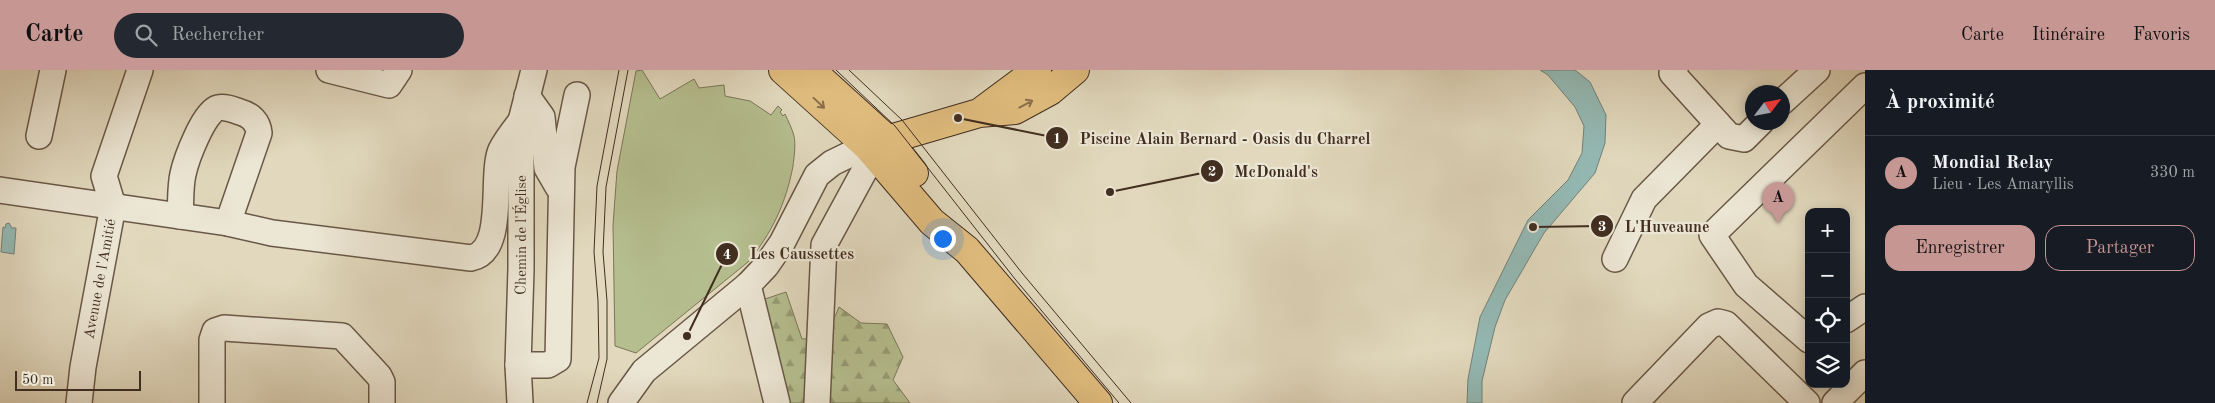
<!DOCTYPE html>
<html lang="fr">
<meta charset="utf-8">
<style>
:root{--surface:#171b24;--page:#242831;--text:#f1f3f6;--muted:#9ea1a6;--line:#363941;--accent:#c59692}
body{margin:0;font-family:"Old Standard TT",serif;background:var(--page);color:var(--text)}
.controls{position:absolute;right:15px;bottom:15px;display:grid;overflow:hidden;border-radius:10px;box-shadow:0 2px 12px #0003}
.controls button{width:45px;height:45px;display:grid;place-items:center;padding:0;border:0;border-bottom:1px solid var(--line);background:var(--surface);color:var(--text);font:25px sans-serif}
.compass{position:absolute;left:1745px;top:15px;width:45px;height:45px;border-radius:50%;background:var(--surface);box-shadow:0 2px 12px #0003;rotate:58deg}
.scale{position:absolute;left:15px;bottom:12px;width:126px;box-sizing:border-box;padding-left:5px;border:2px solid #412e20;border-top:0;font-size:14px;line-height:18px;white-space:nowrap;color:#412e20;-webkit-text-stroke:4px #ece6d4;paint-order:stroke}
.you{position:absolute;left:942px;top:168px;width:18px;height:18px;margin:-12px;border:4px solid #fff;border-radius:50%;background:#1a73e8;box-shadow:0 0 0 8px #1a73e833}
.badge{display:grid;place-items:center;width:32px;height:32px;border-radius:50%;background:var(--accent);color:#111;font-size:16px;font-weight:700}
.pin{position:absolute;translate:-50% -41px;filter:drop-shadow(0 1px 2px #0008)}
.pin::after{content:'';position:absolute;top:26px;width:18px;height:15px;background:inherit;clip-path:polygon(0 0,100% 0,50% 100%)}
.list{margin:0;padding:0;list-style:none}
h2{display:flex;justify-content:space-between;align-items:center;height:65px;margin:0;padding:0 20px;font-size:21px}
h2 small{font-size:16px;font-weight:400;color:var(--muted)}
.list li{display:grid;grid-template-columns:32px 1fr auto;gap:15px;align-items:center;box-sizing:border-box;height:75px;padding:0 20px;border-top:1px solid var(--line)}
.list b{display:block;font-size:19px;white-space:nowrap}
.list p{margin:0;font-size:16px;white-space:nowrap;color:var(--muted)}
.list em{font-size:16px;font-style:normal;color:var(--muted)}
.actions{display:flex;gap:10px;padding:15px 20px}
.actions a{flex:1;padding:11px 0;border:1px solid var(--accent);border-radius:15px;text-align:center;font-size:18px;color:var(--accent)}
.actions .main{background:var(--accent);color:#111}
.icon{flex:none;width:28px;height:28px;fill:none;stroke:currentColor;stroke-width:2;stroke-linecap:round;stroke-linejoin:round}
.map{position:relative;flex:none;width:1865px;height:333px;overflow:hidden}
header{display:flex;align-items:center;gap:30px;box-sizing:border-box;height:70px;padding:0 25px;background:var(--accent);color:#111}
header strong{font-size:24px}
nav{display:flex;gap:28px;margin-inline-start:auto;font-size:18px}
.search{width:350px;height:45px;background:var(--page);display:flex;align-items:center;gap:12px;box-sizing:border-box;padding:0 18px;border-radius:28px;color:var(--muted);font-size:19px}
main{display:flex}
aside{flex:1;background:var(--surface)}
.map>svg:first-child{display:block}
.forest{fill:url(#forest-firs);stroke:#7b7658}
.pitch{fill:#b5be8f;stroke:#7b7658}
.water{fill:#94b9b4;stroke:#738179}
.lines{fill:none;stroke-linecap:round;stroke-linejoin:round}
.minor-casing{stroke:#695847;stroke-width:28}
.major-casing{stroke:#412e20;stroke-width:30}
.minor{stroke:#ece6d4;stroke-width:25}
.major{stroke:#e0bc7e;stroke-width:28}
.tram{stroke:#412e20;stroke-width:1}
.oneway{stroke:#896e4a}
.labels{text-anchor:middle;stroke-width:4.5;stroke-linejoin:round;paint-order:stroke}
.street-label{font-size:15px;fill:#412e20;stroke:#ece6d4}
.leader{fill:none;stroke:#412e20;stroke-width:2}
.callout-dot{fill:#412e20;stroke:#ece6d4;stroke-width:2}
.mark-label{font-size:15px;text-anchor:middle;font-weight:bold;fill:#fff}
.callout-label{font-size:16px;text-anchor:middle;font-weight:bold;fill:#412e20;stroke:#ece6d4;stroke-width:4.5;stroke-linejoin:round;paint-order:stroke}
</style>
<header>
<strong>Carte</strong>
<div class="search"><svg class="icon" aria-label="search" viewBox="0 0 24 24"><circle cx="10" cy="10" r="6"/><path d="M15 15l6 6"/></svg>Rechercher</div>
<nav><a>Carte</a><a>Itinéraire</a><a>Favoris</a></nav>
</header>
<main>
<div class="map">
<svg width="1865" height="333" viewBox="0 0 1865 333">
<defs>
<pattern id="forest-firs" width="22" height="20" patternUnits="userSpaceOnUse" patternTransform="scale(1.25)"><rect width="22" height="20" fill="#b5be8f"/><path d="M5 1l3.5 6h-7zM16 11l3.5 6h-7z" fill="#959b74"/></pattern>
</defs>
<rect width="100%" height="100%" fill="#e1d8bd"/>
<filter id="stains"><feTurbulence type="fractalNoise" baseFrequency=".004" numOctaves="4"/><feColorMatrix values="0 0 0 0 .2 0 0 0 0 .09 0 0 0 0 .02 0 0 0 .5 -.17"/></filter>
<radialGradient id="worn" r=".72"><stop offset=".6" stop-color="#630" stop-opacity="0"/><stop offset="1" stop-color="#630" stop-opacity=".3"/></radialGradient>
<!-- forest -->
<path class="forest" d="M786,222L802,269L826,268L839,237L861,253L887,254L903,287L893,310L910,333H785L765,229Z"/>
<!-- pitch -->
<path class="pitch" d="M642,0L660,29L694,9L699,18L724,15L725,26L750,31L771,45L778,36L782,40L780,42L783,46L785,44C788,51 792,58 794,66C796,75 794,87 793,96C786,133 772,163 748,192L636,283L615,276L613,155L617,101L636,1Z"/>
<!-- water -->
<path class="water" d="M1540,0H1575L1590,12L1606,45L1605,73L1595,103L1544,163L1505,230L1495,257L1482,311V333H1467L1468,309L1480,247L1528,150L1568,110L1582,83L1584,56L1575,37L1548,5Z
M9,153L12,158H16L14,184L1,182L3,157L5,158L6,154Z"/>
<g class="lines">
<!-- minor casing -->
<g class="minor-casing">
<g id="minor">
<path d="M329,0L389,15L399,0"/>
<path d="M1675,0L1672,3L1729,66L1744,69L1761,52"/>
<path d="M527,26L542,47L547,98L558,117"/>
<path d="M1782,32L1817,0"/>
<path d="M39,66L53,0"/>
<path d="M0,120L228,153L272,163L471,188C507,181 490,105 501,80C506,70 514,60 521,51"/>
<path d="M180,146C181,133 180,117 183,104C186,90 204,41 218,38C225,36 234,40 240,42C251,45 258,52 259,63L228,153"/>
<path d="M1615,189L1644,129L1718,54"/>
<path d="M748,215L777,333"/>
<path d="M1846,250L1865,237"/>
<path d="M1809,270L1746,215L1712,165L1865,16"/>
<path d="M518,295H548L558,289L562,97L577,25"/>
<path id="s1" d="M79,333L83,297L113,136L104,106L140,0"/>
<path d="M212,333V270L215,261L224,258L342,266L379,306L382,312V333"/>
<path id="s2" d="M520,333L518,295L521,199V51L534,0"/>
<path d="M621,333L644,301L748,215L766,196L782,173L817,105L832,93L867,76"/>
<path d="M817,333L824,175L874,83"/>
<path d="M1635,333L1709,256L1718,252L1726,254L1807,333"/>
<path d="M1835,333L1865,303"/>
</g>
</g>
<!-- major casing -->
<g class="major-casing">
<path id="major" d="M783,0L867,76L932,152L967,180L1098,333
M812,1L888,70L914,103
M979,43L1037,0
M873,74L979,43L1015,40L1050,21L1075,0"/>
</g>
<!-- minor -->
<use href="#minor" class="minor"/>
<!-- major -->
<use href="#major" class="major"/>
<!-- tram -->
<path class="tram" d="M836,0L895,56L1015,209L1119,333
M849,0L902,50L1022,203L1131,333
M587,333L599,288L598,231L594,182L597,116L619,0
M597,333L607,289V231L603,182L606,117L628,0"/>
</g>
<!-- one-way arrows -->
<defs><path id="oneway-shaft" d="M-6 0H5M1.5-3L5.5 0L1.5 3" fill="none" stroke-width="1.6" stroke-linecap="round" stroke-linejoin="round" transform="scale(1.25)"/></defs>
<g class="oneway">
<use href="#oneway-shaft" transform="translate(819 33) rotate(43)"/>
<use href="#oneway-shaft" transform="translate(1026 34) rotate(-28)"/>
</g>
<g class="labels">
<!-- street labels -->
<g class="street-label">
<text dy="5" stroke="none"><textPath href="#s2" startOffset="168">Chemin de l'Église</textPath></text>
<text dy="5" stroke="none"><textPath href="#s1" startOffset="126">Avenue de l'Amitié</textPath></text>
</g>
</g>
<!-- callouts -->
<path class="leader" d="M958 48L1057 68M1110 122L1212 101M1533 157L1602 156M687 266L727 184"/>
<g class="callout-dot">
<circle cx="958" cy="48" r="5"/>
<circle cx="1110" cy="122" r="5"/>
<circle cx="1533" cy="157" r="5"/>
<circle cx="687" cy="266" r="5"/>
<circle cx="1057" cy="68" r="12"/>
<circle cx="1212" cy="101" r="12"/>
<circle cx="1602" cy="156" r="12"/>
<circle cx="727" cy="184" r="12"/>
</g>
<g class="mark-label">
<text x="1057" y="73">1</text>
<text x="1212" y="106">2</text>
<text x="1602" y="161">3</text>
<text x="727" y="189">4</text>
</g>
<g class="callout-label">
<text x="1225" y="74">Piscine Alain Bernard - Oasis du Charrel</text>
<text x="1276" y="107">McDonald's</text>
<text x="1667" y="162">L'Huveaune</text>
<text x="802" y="189">Les Caussettes</text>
</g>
<rect width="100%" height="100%" filter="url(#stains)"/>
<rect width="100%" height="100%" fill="url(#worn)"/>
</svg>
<div class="controls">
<button>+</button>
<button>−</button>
<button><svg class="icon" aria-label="locate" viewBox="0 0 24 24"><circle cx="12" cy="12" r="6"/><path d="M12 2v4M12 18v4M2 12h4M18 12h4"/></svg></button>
<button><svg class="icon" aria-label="layers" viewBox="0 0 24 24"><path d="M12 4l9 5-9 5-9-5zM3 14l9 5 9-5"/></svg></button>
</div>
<svg class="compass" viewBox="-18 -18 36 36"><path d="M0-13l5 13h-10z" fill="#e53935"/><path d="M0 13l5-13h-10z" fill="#9ea1a6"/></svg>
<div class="scale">50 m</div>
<div class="you"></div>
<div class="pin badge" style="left:1778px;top:153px">A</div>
</div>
<aside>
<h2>À proximité<small></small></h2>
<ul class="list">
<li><span class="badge">A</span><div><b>Mondial Relay</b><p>Lieu · Les Amaryllis</p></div><em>330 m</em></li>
</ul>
<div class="actions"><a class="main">Enregistrer</a><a>Partager</a></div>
</aside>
</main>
